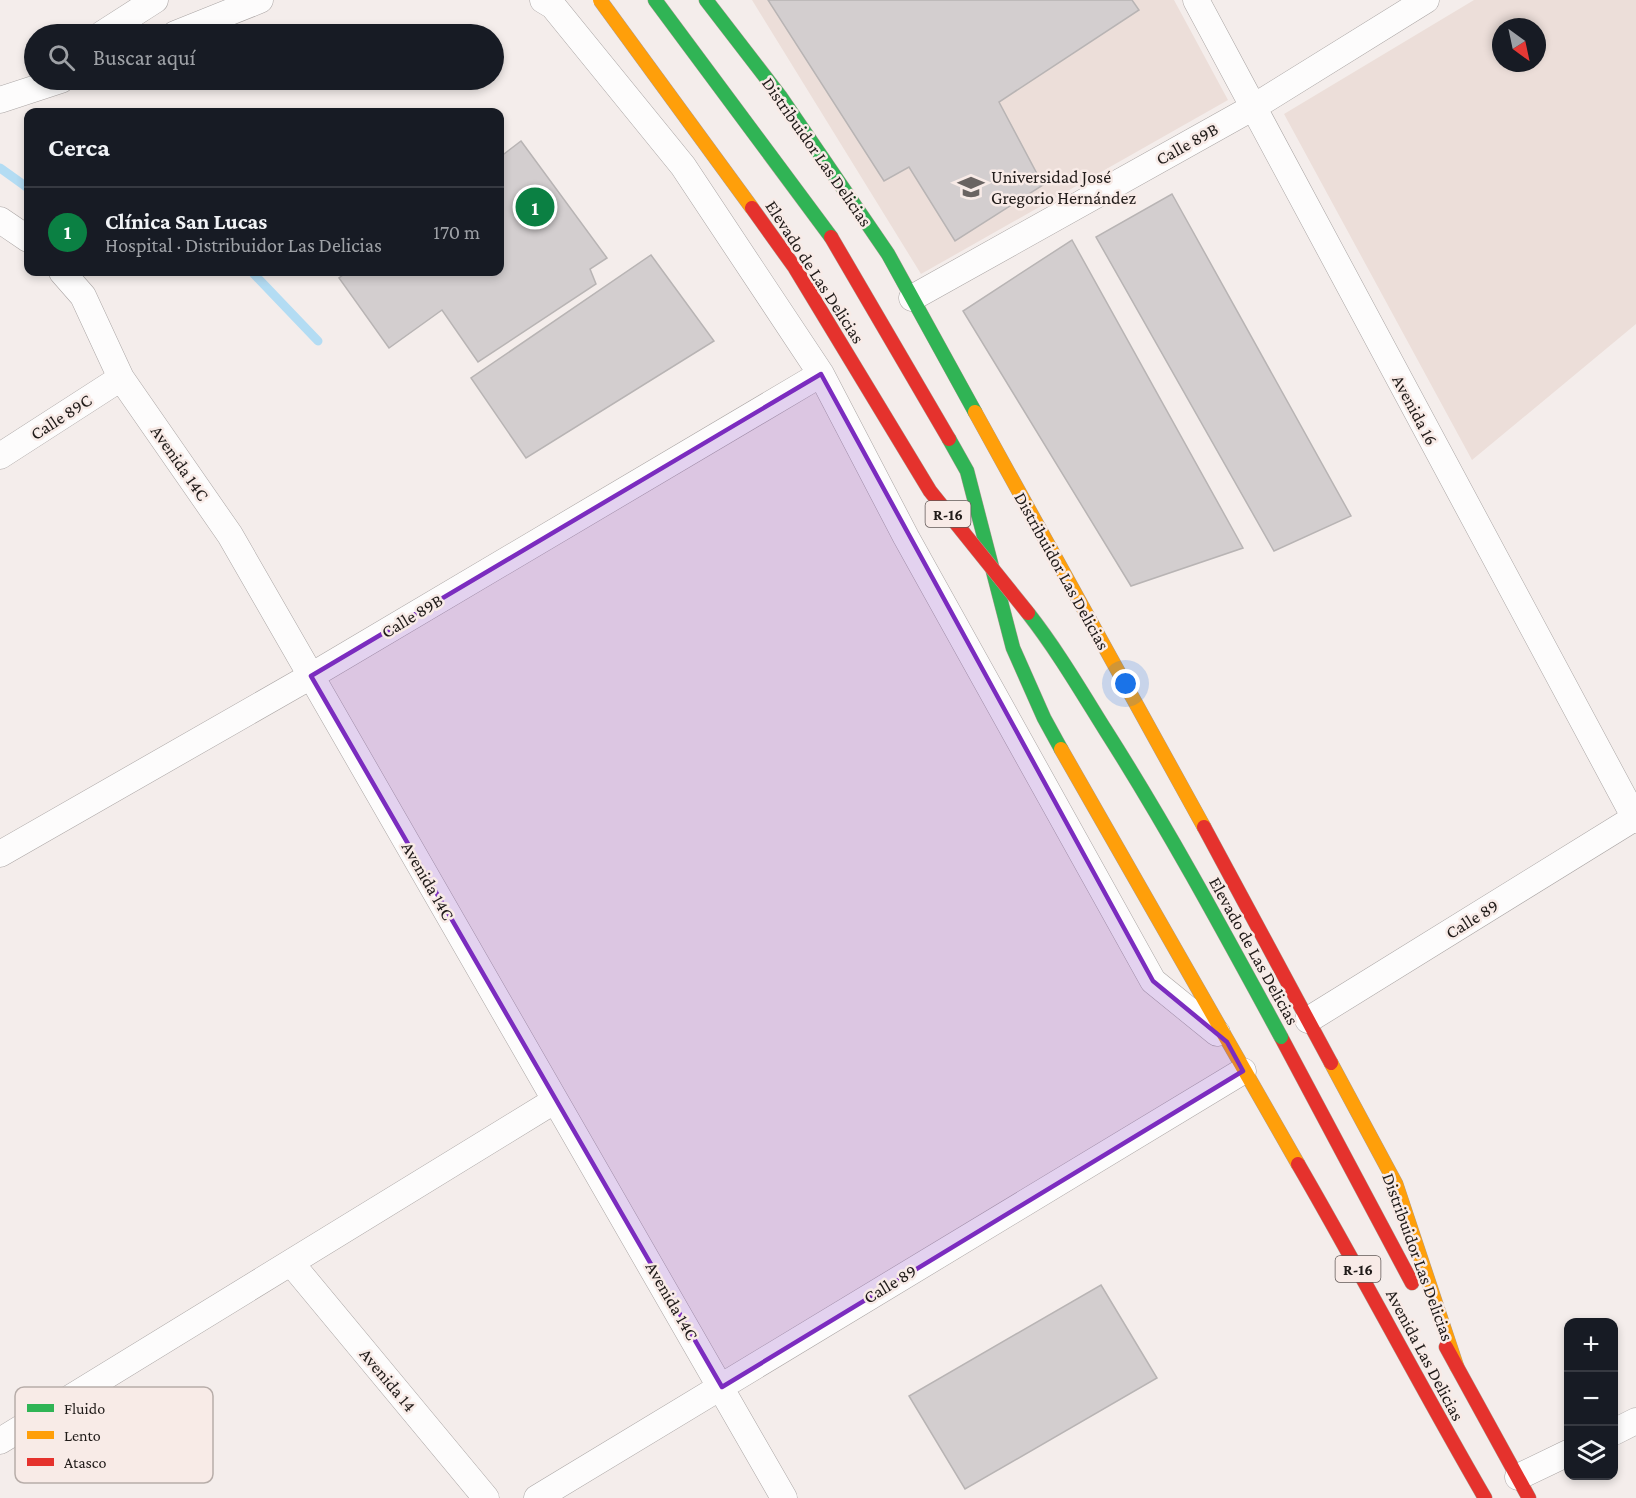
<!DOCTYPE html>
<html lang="es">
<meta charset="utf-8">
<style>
:root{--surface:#171b24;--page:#20242c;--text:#f1f3f6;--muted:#9ea1a6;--line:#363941;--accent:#0b8043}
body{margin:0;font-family:"Crimson Pro",serif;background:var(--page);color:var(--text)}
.controls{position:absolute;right:18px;bottom:18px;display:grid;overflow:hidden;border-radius:12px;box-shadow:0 3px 9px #0003}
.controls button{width:54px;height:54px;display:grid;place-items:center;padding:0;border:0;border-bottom:2px solid var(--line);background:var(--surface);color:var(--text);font:30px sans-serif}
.compass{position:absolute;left:1492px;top:18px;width:54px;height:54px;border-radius:50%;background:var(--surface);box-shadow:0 3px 9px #0003;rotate:147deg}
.you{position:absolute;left:1126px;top:684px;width:21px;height:21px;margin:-15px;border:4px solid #fff;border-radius:50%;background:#1a73e8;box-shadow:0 0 0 9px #1a73e833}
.badge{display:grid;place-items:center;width:39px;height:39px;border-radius:50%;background:var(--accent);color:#fff;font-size:20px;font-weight:700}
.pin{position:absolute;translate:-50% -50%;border:3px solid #fff;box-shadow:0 2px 6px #0006}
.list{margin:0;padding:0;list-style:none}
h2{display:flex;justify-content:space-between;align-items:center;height:78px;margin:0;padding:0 24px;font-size:26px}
h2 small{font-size:20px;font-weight:400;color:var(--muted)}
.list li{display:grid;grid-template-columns:39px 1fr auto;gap:18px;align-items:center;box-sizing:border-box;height:90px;padding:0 24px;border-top:2px solid var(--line)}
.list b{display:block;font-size:22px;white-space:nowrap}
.list p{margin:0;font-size:20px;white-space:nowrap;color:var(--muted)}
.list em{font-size:20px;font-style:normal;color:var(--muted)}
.icon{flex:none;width:33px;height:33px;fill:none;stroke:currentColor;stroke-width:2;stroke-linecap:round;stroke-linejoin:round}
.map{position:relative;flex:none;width:1636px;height:1498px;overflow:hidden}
.search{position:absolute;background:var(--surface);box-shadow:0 3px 9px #0003;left:24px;top:24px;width:480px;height:66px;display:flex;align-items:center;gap:15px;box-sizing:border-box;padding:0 21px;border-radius:33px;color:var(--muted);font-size:22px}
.panel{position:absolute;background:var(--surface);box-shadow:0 3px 9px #0003;left:24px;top:108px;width:480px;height:168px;border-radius:12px}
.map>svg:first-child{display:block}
.built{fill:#ecded9;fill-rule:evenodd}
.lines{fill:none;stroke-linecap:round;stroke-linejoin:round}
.stream{stroke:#b3dcf3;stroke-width:9}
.building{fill:#d3cecf;stroke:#b8b4b4;stroke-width:1.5}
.street-casing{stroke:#aaa5a4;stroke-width:27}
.fast-casing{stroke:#ac9e94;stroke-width:15}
.slow-casing{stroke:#ac9e94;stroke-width:15}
.jam-casing{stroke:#ac9e94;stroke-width:15}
.street{stroke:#fdfcfc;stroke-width:26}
.fast{stroke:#30b455;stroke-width:14}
.slow{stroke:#ff9f0a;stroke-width:14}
.jam{stroke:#e5322d;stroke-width:14}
.fast-bridge-casing{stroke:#ac9e94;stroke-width:15;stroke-linecap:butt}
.slow-bridge-casing{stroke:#ac9e94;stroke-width:15;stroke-linecap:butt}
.jam-bridge-casing{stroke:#ac9e94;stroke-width:15;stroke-linecap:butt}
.fast-bridge{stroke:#30b455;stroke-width:14}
.slow-bridge{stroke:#ff9f0a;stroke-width:14}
.jam-bridge{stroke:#e5322d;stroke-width:14}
.marked{fill:#7b2cbf;fill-opacity:0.2;stroke:#7b2cbf;stroke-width:4.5;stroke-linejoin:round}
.labels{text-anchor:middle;stroke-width:5;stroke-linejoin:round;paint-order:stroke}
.shield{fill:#f8ebe7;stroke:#615957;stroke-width:1.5}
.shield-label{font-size:16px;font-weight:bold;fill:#201b19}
.street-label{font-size:18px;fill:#201b19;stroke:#f8ebe7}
.poi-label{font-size:18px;fill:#201b19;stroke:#f8ebe7;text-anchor:start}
.key{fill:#f8ebe7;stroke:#b7ada9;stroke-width:1.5}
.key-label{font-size:16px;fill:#201b19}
</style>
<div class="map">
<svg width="1636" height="1498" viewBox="0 0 1636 1498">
<rect width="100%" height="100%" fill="#f4edeb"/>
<!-- built -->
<path class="built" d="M752,0H1174L1228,100L921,274Z
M1474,0H1636V324L1472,460L1284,114ZM1501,27H1537V63H1501Z"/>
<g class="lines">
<!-- stream -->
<path class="stream" d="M0,168L28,188
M252,272L318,341"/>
</g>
<!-- building -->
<path class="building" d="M768,0H1132L1139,10L999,102L1043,185L955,241L909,167L884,181Z
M521,141L607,258L590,269L596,284L478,362L442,310L389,348L339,278L347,272H500V157Z
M1172,194L1351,516L1274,551L1096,237Z
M1072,240L1243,548L1131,586L963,311Z
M651,255L714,341L526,458L471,378Z
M1101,1285L1157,1378L965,1489L909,1396Z"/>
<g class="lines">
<!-- street casing -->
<g class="street-casing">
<path id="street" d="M543,0L553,6L683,166L821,374L906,537L1153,981L1217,1033
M1196,0L1636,820
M102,34L155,0
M175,34L260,0
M0,100L61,80
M0,220L28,239
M62,272L83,296L121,378L230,535L784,1498
M912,298L1252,108L1426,0
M0,456L121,378
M0,854L311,676L821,374
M1308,1020L1636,817
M291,1263L486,1498
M1614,1432L1636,1421
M0,1441L554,1101
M1518,1477L1568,1453
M537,1498L1243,1071"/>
</g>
<!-- fast casing -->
<g class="fast-casing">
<path id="fast" d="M655,0L831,237
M706,0L780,96L888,254L975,412
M949,439L967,471L1013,648L1044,718L1061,749"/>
</g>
<!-- slow casing -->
<g class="slow-casing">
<path id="slow" d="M975,412L1204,827
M1061,749L1298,1164
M1331,1063L1396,1184L1457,1367"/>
</g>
<!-- jam casing -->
<g class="jam-casing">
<path id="jam" d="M831,237L949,439
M1204,827L1331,1063
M1281,1037L1412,1283
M1298,1164C1362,1274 1421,1388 1485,1498
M1446,1347L1529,1498"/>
</g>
<!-- street -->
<use href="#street" class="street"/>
<!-- fast -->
<use href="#fast" class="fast"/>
<!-- slow -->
<use href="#slow" class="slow"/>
<!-- jam -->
<use href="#jam" class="jam"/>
<!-- fast-bridge casing -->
<g class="fast-bridge-casing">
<path id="fast-bridge" d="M1028,613C1057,650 1081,691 1106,731C1169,830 1225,934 1281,1037"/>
</g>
<!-- slow-bridge casing -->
<g class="slow-bridge-casing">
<path id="slow-bridge" d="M600,0L752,208"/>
</g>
<!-- jam-bridge casing -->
<g class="jam-bridge-casing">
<path id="jam-bridge" d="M752,208L795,268L930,491L1028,613"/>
</g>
<!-- fast-bridge -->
<use href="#fast-bridge" class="fast-bridge"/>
<!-- slow-bridge -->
<use href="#slow-bridge" class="slow-bridge"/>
<!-- jam-bridge -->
<use href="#jam-bridge" class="jam-bridge"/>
</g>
<!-- marked area -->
<path class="marked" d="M821,374L1153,981L1227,1042L1243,1071L722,1387L311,676Z"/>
<!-- icons -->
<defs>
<g id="university-bare" transform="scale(2.07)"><path d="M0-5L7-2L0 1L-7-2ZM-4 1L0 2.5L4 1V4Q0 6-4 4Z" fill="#6a6462" stroke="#f8ebe7" stroke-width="2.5" paint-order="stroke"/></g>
</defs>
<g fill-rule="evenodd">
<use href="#university-bare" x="971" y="187"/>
</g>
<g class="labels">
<!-- shield labels -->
<g class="shield">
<rect x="925.5" y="501" width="45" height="26" rx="4.5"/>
<rect x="1335.5" y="1256" width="45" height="26" rx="4.5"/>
</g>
<g class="shield-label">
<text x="948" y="520">R-16</text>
<text x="1358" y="1275">R-16</text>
</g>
<!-- street labels -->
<g class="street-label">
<text transform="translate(1187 144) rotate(-29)" y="6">Calle 89B</text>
<text transform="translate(817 152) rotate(55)" y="6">Distribuidor Las Delicias</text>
<text transform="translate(815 272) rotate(57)" y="6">Elevado de Las Delicias</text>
<text transform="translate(1415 410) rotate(62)" y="6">Avenida 16</text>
<text transform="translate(61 417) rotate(-33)" y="6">Calle 89C</text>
<text transform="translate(180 463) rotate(55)" y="6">Avenida 14C</text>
<text transform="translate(1062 571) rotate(61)" y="6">Distribuidor Las Delicias</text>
<text transform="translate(412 616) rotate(-31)" y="6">Calle 89B</text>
<text transform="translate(428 881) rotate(60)" y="6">Avenida 14C</text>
<text transform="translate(1472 919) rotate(-32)" y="6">Calle 89</text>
<text transform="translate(1254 951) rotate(61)" y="6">Elevado de Las Delicias</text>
<text transform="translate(1418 1257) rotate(70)" y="6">Distribuidor Las Delicias</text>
<text transform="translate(890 1284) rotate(-31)" y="6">Calle 89</text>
<text transform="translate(672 1301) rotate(60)" y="6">Avenida 14C</text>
<text transform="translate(1425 1355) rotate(62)" y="6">Avenida Las Delicias</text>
<text transform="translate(388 1380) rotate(50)" y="6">Avenida 14</text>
</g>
<!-- poi labels -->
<g class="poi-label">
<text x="991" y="183">Universidad José<tspan x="991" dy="21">Gregorio Hernández</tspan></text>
</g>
</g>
<!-- legend -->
<rect x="15" y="1387" width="198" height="96" rx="9" class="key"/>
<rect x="27" y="1404" width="27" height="8" fill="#30b455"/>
<rect x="27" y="1431" width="27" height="8" fill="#ff9f0a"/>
<rect x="27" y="1458" width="27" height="8" fill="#e5322d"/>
<g class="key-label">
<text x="64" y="1414">Fluido</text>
<text x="64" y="1441">Lento</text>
<text x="64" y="1468">Atasco</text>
</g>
</svg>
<div class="controls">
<button>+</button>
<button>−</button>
<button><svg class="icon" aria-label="layers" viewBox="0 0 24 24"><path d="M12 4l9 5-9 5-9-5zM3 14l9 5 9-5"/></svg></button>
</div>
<svg class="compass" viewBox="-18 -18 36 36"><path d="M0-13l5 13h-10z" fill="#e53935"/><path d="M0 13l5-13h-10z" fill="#9ea1a6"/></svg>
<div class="you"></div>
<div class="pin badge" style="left:535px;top:207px">1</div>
<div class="search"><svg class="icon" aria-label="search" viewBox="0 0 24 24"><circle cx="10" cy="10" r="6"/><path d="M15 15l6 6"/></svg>Buscar aquí</div>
<section class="panel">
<h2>Cerca<small></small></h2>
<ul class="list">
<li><span class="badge">1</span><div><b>Clínica San Lucas</b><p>Hospital · Distribuidor Las Delicias</p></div><em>170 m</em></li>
</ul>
</section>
</div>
